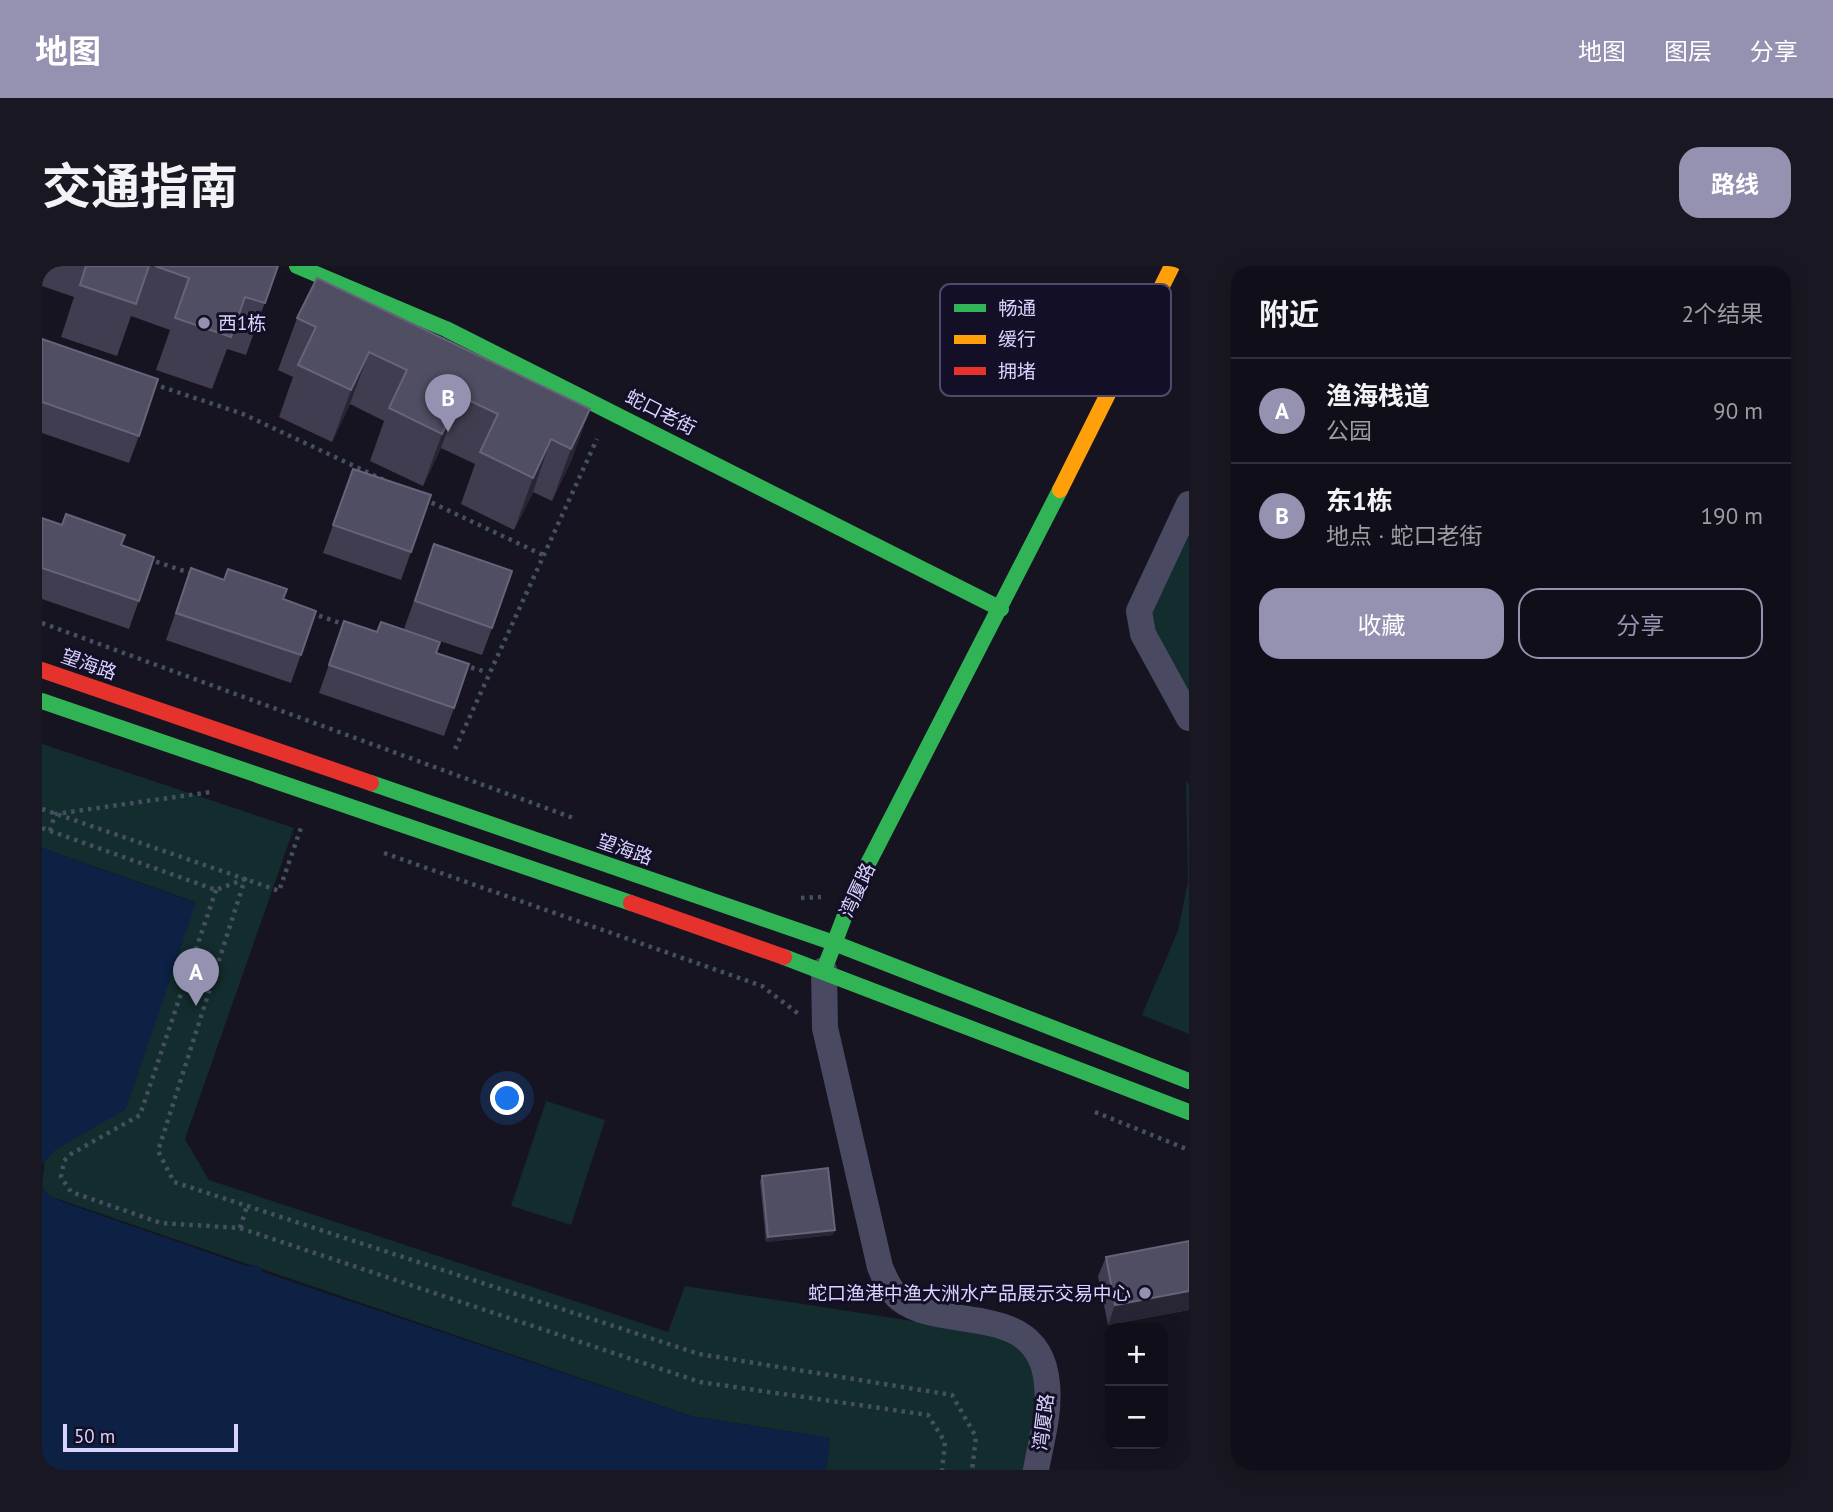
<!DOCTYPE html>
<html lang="zh">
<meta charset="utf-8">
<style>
:root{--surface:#100f19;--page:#191822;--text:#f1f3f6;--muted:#9c9ca2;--line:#302f38;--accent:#9591b1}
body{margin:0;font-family:"PT Sans","Noto Sans SC",sans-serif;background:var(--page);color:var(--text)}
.controls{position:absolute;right:21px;bottom:21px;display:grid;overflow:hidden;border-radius:14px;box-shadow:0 4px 18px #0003}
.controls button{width:63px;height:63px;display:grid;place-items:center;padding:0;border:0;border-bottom:2px solid var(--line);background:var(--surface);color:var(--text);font:35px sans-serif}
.scale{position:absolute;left:21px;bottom:18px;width:175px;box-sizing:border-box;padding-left:7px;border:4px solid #d9d4ff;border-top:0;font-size:19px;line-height:24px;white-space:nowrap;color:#d9d4ff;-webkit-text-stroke:5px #130f26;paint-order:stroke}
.you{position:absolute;left:466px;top:833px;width:24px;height:24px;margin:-18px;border:5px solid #fff;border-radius:50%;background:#1a73e8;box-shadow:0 0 0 10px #1a73e833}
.badge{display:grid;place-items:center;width:46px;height:46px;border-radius:50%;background:var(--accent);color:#fff;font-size:23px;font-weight:700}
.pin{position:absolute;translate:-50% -58px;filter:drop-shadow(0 2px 4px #0008)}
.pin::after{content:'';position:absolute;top:37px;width:24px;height:21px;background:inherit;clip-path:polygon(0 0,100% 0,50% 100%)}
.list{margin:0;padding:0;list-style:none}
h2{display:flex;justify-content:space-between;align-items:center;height:91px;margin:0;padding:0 28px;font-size:30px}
h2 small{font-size:23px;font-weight:400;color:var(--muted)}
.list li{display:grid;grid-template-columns:46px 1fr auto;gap:21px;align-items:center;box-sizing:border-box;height:105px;padding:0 28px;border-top:2px solid var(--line)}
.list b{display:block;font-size:26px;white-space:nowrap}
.list p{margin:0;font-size:23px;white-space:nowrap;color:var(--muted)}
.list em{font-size:23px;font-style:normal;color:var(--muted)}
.actions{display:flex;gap:14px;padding:21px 28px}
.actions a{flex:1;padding:16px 0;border:2px solid var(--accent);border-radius:21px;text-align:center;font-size:24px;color:var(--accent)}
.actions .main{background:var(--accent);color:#fff}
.map{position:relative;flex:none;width:1147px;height:1204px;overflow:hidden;border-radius:21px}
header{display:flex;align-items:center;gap:42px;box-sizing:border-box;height:98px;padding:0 35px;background:var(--accent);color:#fff}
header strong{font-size:33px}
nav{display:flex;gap:38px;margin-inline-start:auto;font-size:24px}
.intro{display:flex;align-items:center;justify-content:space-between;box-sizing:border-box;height:168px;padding:0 42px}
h1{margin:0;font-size:49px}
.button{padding:18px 32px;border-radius:21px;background:var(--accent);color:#fff;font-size:24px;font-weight:700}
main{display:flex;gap:42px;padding:0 42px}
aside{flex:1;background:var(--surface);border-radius:21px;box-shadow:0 4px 18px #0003}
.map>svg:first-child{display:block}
.green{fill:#132c2d}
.water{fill:#0d2144}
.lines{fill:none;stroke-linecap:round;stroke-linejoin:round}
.path{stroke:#44505f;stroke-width:4.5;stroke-dasharray:3.5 5;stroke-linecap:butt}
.street{stroke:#4a4962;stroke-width:26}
.fast{stroke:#30b455;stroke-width:16}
.slow{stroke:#ff9f0a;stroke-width:16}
.jam{stroke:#e5322d;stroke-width:16}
.wall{fill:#403d50}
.shaded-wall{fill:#282635}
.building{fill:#504e63;stroke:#66637b;stroke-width:2}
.poi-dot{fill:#9591b1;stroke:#130f26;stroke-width:2.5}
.labels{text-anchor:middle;stroke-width:6;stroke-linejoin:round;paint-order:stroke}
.poi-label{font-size:19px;fill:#d9d4ff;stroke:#130f26;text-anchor:start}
.street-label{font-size:19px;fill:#d9d4ff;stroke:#130f26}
.key{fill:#130f26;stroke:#4e4a67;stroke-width:2}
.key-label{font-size:19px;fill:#d9d4ff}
</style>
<header>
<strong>地图</strong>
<nav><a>地图</a><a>图层</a><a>分享</a></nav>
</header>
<div class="intro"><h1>交通指南</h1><a class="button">路线</a></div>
<main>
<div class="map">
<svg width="1147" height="1204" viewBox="0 0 1147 1204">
<rect width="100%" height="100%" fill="#161421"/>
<!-- green -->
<path class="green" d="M1147,260V431L1106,361V344Z
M0,478L252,562L143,873L167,914L626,1066L643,1020L961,1069C1011,1098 990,1156 984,1204H784L788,1172L649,1150L7,930L0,920L3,892L13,884L153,636L0,582Z
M1144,515L1147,519V768L1100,749L1136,665L1146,615Z
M504,835L563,854L529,959L469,940Z"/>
<!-- water -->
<path class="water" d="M0,582L154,637L84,843L13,884L0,898Z
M0,920L7,930L18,935L205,1000L215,999L221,1006L649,1150L788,1172L784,1204H0Z"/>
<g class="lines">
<!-- path -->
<path class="path" d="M111,118L201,148L342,214
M382,233L501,289
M106,293L151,308
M269,347L307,360
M0,357L534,553
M421,399L444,406
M413,483L555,173
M0,543L203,613L116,885L132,916L657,1088L910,1129L934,1171L930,1204
M0,562L174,624L203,613L237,625L260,559
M8,565L13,548L169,526
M342,587L720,720L758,749
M174,624L98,849L29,888L22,895L19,911L29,926L119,957L198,962L658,1116L886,1149L903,1176L900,1204
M759,632L779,631
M1053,846L1147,884
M198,962L205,940"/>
<!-- street -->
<path class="street" d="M1147,238L1097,345L1101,368L1147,452
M782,704L783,762L838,1001C843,1013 848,1025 858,1033C901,1067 998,1033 1005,1118C1008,1146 999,1176 994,1204"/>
<!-- fast -->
<path class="fast" d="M255,0L404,63L959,343
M0,435L589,637
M329,517L792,677L1147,815
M742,691L1147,846
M782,704L813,623L1018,224"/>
<!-- slow -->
<path class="slow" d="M1018,224L1130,0"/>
<!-- jam -->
<path class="jam" d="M0,404L329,517
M589,637L742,691"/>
</g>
<!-- wall -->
<path class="wall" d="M0,0H236L204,89L185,83L170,123L114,104L128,64L89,50L75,90L19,71L32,31L0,20Z
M255,52L548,143L529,195L510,235L491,226L472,264L419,238L433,198L399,182L381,220L328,195L342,155L308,138L290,176L237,151L251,111L236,104Z
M0,73L97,170L87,197L0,167Z
M311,203L369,286L359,314L281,287Z
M0,252L112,291L87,363L0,333Z
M392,278L450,362L440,389L362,363Z
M149,302L274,345L249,417L124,374Z
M302,355L394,387L412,442L402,470L277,427Z
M720,910L791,969L724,976L718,915Z
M1147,975V1044L1066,1059L1056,1010L1064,991Z"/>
<!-- shaded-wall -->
<path class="shaded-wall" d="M327,86L308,138L290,176L309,124Z
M418,130L399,182L381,220L400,168Z
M548,143L529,195L510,235L529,183Z
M509,173L491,226L472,264L491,212Z
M793,964L791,969L724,976L726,971Z
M1147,1025V1044L1066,1059L1073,1039Z"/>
<!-- building -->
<path class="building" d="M44,0H107L94,38L38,19Z
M113,0H236L223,37L203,31L189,71L133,52L147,12Z
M275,12L548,143L529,183L509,173L491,212L438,186L456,148L418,130L400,168L347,142L365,104L327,86L309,124L256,99L274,61L255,52Z
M0,73L116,113L97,170L0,136Z
M311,203L389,229L369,286L291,259Z
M24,248L83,269L79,279L112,291L97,335L0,302V252L20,259Z
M392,278L470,305L450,362L373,335Z
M149,302L182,314L186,303L245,323L241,333L274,345L259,389L134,347Z
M302,355L335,366L339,356L398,376L394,387L427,398L412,442L287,399Z
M786,902L793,964L726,971L720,910Z
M1147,975V1025L1073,1039L1064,991Z"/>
<!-- markers -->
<g class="poi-dot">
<circle cx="162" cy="57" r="7"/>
<circle cx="1103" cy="1027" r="7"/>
</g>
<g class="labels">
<!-- poi labels -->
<g class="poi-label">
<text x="176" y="64">西1栋</text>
<text x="1089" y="1034" text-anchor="end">蛇口渔港中渔大洲水产品展示交易中心</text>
</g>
<!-- street labels -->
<g class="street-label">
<text transform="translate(619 146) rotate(27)" y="7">蛇口老街</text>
<text transform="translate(47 398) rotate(19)" y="7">望海路</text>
<text transform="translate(583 583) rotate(19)" y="7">望海路</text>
<text transform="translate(815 624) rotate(-65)" y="7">湾厦路</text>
<text transform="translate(1001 1156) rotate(-83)" y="7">湾厦路</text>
</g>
</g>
<!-- legend -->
<rect x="898" y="18" width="231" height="112" rx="10" class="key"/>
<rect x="912" y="38" width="32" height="8" fill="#30b455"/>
<rect x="912" y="69" width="32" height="9" fill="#ff9f0a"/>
<rect x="912" y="101" width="32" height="8" fill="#e5322d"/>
<g class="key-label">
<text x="956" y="49">畅通</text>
<text x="956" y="80">缓行</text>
<text x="956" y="112">拥堵</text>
</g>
</svg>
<div class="controls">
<button>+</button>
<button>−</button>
</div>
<div class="scale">50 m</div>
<div class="you"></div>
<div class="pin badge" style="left:154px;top:740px">A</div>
<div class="pin badge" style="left:406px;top:166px">B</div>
</div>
<aside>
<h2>附近<small>2个结果</small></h2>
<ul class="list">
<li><span class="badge">A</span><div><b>渔海栈道</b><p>公园</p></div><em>90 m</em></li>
<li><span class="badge">B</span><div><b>东1栋</b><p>地点 · 蛇口老街</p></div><em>190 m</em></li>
</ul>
<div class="actions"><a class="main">收藏</a><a>分享</a></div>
</aside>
</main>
